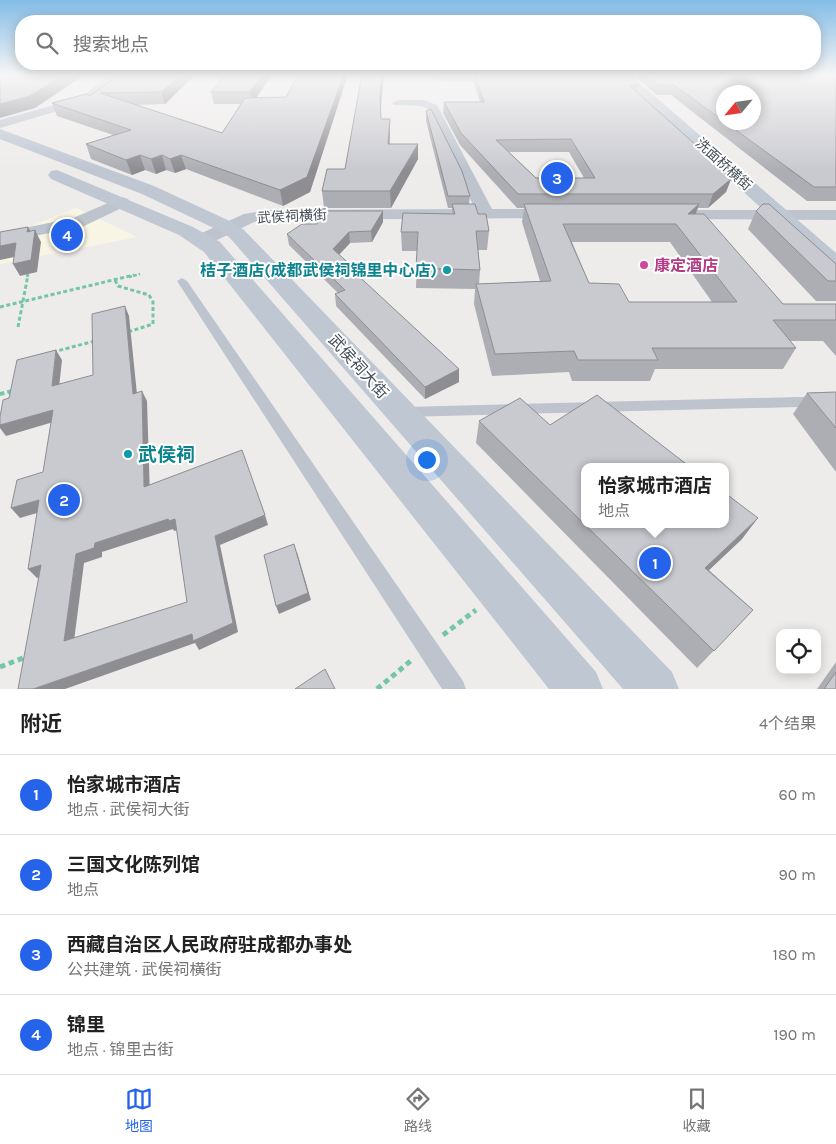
<!DOCTYPE html>
<html lang="zh">
<meta charset="utf-8">
<style>
:root{--surface:#fff;--page:#f6f6f6;--text:#222;--muted:#767676;--line:#e0e0e0;--accent:#2563eb}
body{margin:0;font-family:Karla,"Noto Sans SC",sans-serif;background:var(--page);color:var(--text)}
.controls{position:absolute;right:15px;bottom:15px;display:grid;overflow:hidden;border-radius:10px;box-shadow:0 2px 12px #0003}
.controls button{width:45px;height:45px;display:grid;place-items:center;padding:0;border:0;border-bottom:1px solid var(--line);background:var(--surface);color:var(--text);font:25px sans-serif}
.compass{position:absolute;left:716px;top:85px;width:45px;height:45px;border-radius:50%;background:var(--surface);box-shadow:0 2px 12px #0003;rotate:241deg}
.you{position:absolute;left:426px;top:459px;width:18px;height:18px;margin:-12px;border:4px solid #fff;border-radius:50%;background:#1a73e8;box-shadow:0 0 0 8px #1a73e833}
.badge{display:grid;place-items:center;width:32px;height:32px;border-radius:50%;background:var(--accent);color:#fff;font-size:16px;font-weight:700}
.pin{position:absolute;translate:-50% -50%;border:2px solid #fff;box-shadow:0 1px 5px #0006}
.popup{position:absolute;left:581px;top:463px;width:148px;height:65px;box-sizing:border-box;display:grid;place-content:center;border-radius:10px;background:var(--surface);filter:drop-shadow(0 1px 4px #0005);font-size:16px;white-space:nowrap;color:var(--muted)}
.popup b{font-size:19px;color:var(--text)}
.popup::after{content:'';position:absolute;left:50%;top:100%;margin-left:-10px;border:10px solid transparent;border-top-color:var(--surface)}
.list{margin:0;padding:0;list-style:none}
h2{display:flex;justify-content:space-between;align-items:center;height:65px;margin:0;padding:0 20px;font-size:21px}
h2 small{font-size:16px;font-weight:400;color:var(--muted)}
.list li{display:grid;grid-template-columns:32px 1fr auto;gap:15px;align-items:center;box-sizing:border-box;height:80px;padding:0 20px;border-top:1px solid var(--line)}
.list b{display:block;font-size:19px;white-space:nowrap}
.list p{margin:0;font-size:16px;white-space:nowrap;color:var(--muted)}
.list em{font-size:16px;font-style:normal;color:var(--muted)}
.icon{flex:none;width:28px;height:28px;fill:none;stroke:currentColor;stroke-width:2;stroke-linecap:round;stroke-linejoin:round}
.map{position:relative;flex:none;width:836px;height:689px;overflow:hidden}
.search{position:absolute;background:var(--surface);box-shadow:0 2px 12px #0003;left:15px;right:15px;top:15px;height:55px;display:flex;align-items:center;gap:12px;box-sizing:border-box;padding:0 18px;border-radius:20px;color:var(--muted);font-size:19px}
.sheet{height:385px;background:var(--surface)}
nav{display:flex;justify-content:space-around;align-items:center;box-sizing:border-box;height:70px;border-top:1px solid var(--line);background:var(--surface);font-size:14px;color:var(--muted)}
nav a{display:grid;justify-items:center;gap:2px}
nav .on{color:var(--accent)}
.map>svg:first-child{display:block}
.commercial{fill:#f9f5e4}
.lines{fill:none;stroke-linecap:round;stroke-linejoin:round}
.path-far3{stroke:#76c5a7;stroke-width:2.5;stroke-dasharray:3 2;stroke-linecap:butt}
.path-far2{stroke:#76c5a7;stroke-width:3;stroke-dasharray:4 2.5;stroke-linecap:butt}
.path-far1{stroke:#76c5a7;stroke-width:4;stroke-dasharray:4.5 3;stroke-linecap:butt}
.path{stroke:#76c5a7;stroke-width:5;stroke-dasharray:5.5 4;stroke-linecap:butt}
.lane{fill:#bdc4cd;fill-rule:evenodd}
.street{fill:#bdc4cd;fill-rule:evenodd}
.secondary{fill:#bfc7d3;fill-rule:evenodd}
.wall{fill:#adaeb3;fill-rule:evenodd}
.shaded-wall{fill:#8d8d92}
.building{fill:#c9cad0;stroke:#8d8d92;fill-rule:evenodd}
.hotel-dot{fill:#d1479c;stroke:#fff;stroke-width:2}
.culture-dot{fill:#0f9aa8;stroke:#fff;stroke-width:2}
.labels{text-anchor:middle;stroke-width:4;stroke-linejoin:round;paint-order:stroke}
.far-street-label{font-size:14px;fill:#454d57;stroke:#fff}
.hotel-label{font-size:16px;font-weight:bold;fill:#b23c85;stroke:#fff;text-anchor:start}
.culture-label{font-size:16px;font-weight:bold;fill:#0d838f;stroke:#fff;text-anchor:end}
.street-label{font-size:16px;fill:#454d57;stroke:#fff}
.near-culture-label{font-size:19px;font-weight:bold;fill:#0d838f;stroke:#fff;text-anchor:start}
</style>
<div class="map">
<svg width="836" height="689" viewBox="0 0 836 689">
<rect width="100%" height="100%" fill="#eeeceb"/>
<!-- commercial -->
<path class="commercial" d="M76,208L137,237L0,264V233L29,227Z"/>
<g class="lines">
<!-- path-far3 -->
<path class="path-far3" d="M27,277L28,274
M129,277L140,274"/>
<!-- path-far2 -->
<path class="path-far2" d="M115,280L118,286L149,295L153,302V324L128,332
M0,307L134,275
M18,327L28,275
M53,352L95,341"/>
<!-- path-far1 -->
<path class="path-far1" d="M0,394L13,391"/>
<!-- path -->
<path class="path" d="M443,635L476,610
M0,667L23,658
M377,689L413,659"/>
<!-- lane -->
<path class="lane" d="M428,74H432L438,77H486L490,76V74H494L496,77C483,84 441,83 428,77Z
M182,278L187,281L463,681L466,689H442L177,281Z
M836,396V406L404,417L399,416L397,412L399,408L404,407Z"/>
<!-- street -->
<path class="street" d="M111,74H122L88,102L0,128V120L80,98Z
M398,100H424L437,105L492,209H555L561,210L564,214L561,218L269,220L254,222L209,244L202,246L195,244L193,240L195,236L244,214L269,210L475,209L428,109L422,106L394,105L392,103Z
M122,197L128,199L130,202L128,205L84,226L0,243V233L73,218Z
M674,210H836V220L668,219L665,215L668,211Z"/>
<!-- secondary -->
<path class="secondary" d="M616,74H629L836,253V272L828,270Z
M0,129L154,186L234,223L244,230L672,672L679,689H623L230,238L220,231L142,194L0,139Z
M57,170L193,227L220,242L596,672L603,689H549L204,252L179,235L51,179L48,175L51,171Z"/>
</g>
<!-- wall -->
<path class="wall" d="M120,74H196L165,104L136,105L222,133L241,104H214L211,92L227,74H272L256,98L286,97L299,74H348L310,192L283,206L186,169L175,173L166,170L156,174L145,170L132,175L91,159L86,144L113,135L57,116L52,103L90,96Z
M362,74H384L381,109V119L390,133V144H418V159L391,208H324L322,191L345,169Z
M439,74H626L639,85L637,93L731,179L726,192L708,208H698L696,214L783,304H836V356L823,341H790L796,348L783,369H655L650,381H572L569,372L492,376L474,304L475,289L416,288L417,251H402L401,232L452,214V208H448L426,121V111L470,196L469,204L478,214L489,231L487,250H478L480,270L479,284L540,281L522,222L524,208H517L460,145L443,113L444,102H480L474,83L475,75H440ZM509,152H569L584,178H536ZM572,242H670L712,302H629L589,283Z
M632,74H836V201H807L671,95H657ZM724,92L754,122H724Z
M383,211V222L372,242L350,243L339,255L354,272L459,382L425,399L336,306L335,294L338,293L289,245L287,234L317,224Z
M756,211L836,264V301H816L748,229Z
M836,392V472L793,414L807,393Z
M479,421L550,425L742,539L709,570L753,610L697,668L476,443Z
M836,662V689H817Z"/>
<!-- shaded-wall -->
<path class="shaded-wall" d="M65,74H86L35,108L0,118V104Z
M182,74H196L165,104L161,92Z
M262,74H272L252,104L250,92Z
M344,74H348L310,192L283,206L280,190Z
M382,74H384L380,110V96Z
M390,119V133L388,160V144Z
M418,144V159L391,208L390,191Z
M140,155L145,170L132,175L126,160Z
M162,155L166,170L156,174L151,159Z
M181,155L186,169L175,173L170,159Z
M731,179L726,192L708,208L713,194Z
M699,204L693,222L688,214Z
M383,211V222L372,242L371,231Z
M28,227L34,238L35,230L41,242L37,272L20,276L13,264L27,232Z
M349,232L350,243L334,260L333,249Z
M16,243L23,255L0,260V246Z
M125,306L129,316L138,404L133,394Z
M56,350L62,360L58,397L52,386Z
M459,369V382L425,399V387Z
M142,391L147,401L150,497L144,487Z
M53,410L60,420L6,436L0,428V425Z
M39,500L47,510L20,518L11,508Z
M265,515L268,525L220,545L238,632L199,650L195,643L65,689H33L192,634L215,536Z
M758,518L742,539L691,587L705,568Z
M168,519H175L181,529L174,531L173,529L102,552V557L84,563L73,649L64,641L76,554L95,543Z
M297,552L311,600L279,614L276,606Z
M41,565L50,574L37,578L28,569Z"/>
<!-- building -->
<path class="building" d="M0,74H65L30,96L0,104Z
M120,74H182L161,92L100,93L222,133L245,98L286,97L299,74H344L307,177L280,190L181,155L170,159L162,155L151,159L140,155L126,160L86,144L131,130L52,103L86,94L90,96Z
M227,74H262L250,92H211Z
M362,74H382L380,96L381,119H390L388,144H418L390,191H322L327,169H345Z
M475,74H626L639,85H629L716,163L731,179L713,194H518L461,133L444,102H484ZM571,139L595,178H536L496,140Z
M646,74H836V187H814L725,122H754V92H724V121L674,85H659Z
M431,109L462,171L470,196H448L426,111Z
M452,204H475L478,214H486L489,231H476L480,270L416,268L418,232H401L403,213L455,214Z
M524,204H699L688,214H704L783,304H836V320H773L796,348H652L658,360H578L574,351L495,354L476,284L551,281ZM563,224H676L737,302H629L619,284L589,283Z
M763,204H769L836,264V281H828L756,211Z
M320,211H383L371,231L349,232L333,249L354,268L351,269L459,369L425,387L335,294L345,290L287,234L302,224H317Z
M28,227L27,232L35,230L31,260L13,264L16,243L0,246V232Z
M125,306L133,394L142,391L144,487L242,450L265,515L215,536L233,623L193,641L192,634L33,689H18L41,565L28,569L39,500L11,508L17,480L43,472L53,410L0,425V417L3,400L9,398L17,360L56,350L52,386L93,375L92,314ZM168,519L169,521L175,519L187,602L64,641L76,554L94,548L95,543Z
M836,392V428L807,393Z
M597,395L690,467H585V524H725V493L758,518L705,568L753,610L714,651L479,421L520,398L550,425Z
M294,544L308,593L276,606L264,555Z
M325,669L335,689H295Z
M836,672V689H824Z"/>
<!-- sky -->
<linearGradient id="sky" x2="0" y2="1"><stop stop-color="#83bce6"/><stop offset="0.44" stop-color="#f7f6f6"/><stop offset="1" stop-color="#f7f6f6" stop-opacity="0"/></linearGradient>
<rect width="836" height="170" fill="url(#sky)"/>
<!-- markers -->
<circle class="hotel-dot" cx="644" cy="265" r="5"/>
<g class="culture-dot">
<circle cx="447" cy="270" r="5"/>
<circle cx="128" cy="454" r="5"/>
</g>
<g class="labels">
<!-- far-street labels -->
<g class="far-street-label">
<text transform="translate(724 164) rotate(42)" y="5">洗面桥横街</text>
<text transform="translate(292 216) rotate(-3)" y="5">武侯祠横街</text>
</g>
<!-- hotel labels -->
<g class="hotel-label">
<text x="654" y="271">康定酒店</text>
</g>
<!-- culture labels -->
<g class="culture-label">
<text x="437" y="276">桔子酒店(成都武侯祠锦里中心店)</text>
</g>
<!-- street labels -->
<g class="street-label">
<text transform="translate(359 366) rotate(48)" y="6">武侯祠大街</text>
</g>
<!-- near-culture labels -->
<g class="near-culture-label">
<text x="138" y="461">武侯祠</text>
</g>
</g>
</svg>
<div class="controls">
<button><svg class="icon" aria-label="locate" viewBox="0 0 24 24"><circle cx="12" cy="12" r="6"/><path d="M12 2v4M12 18v4M2 12h4M18 12h4"/></svg></button>
</div>
<svg class="compass" viewBox="-18 -18 36 36"><path d="M0-13l5 13h-10z" fill="#e53935"/><path d="M0 13l5-13h-10z" fill="#767676"/></svg>
<div class="you"></div>
<div class="pin badge" style="left:655px;top:563px">1</div>
<div class="popup"><b>怡家城市酒店</b>地点</div>
<div class="pin badge" style="left:64px;top:500px">2</div>
<div class="pin badge" style="left:557px;top:178px">3</div>
<div class="pin badge" style="left:67px;top:235px">4</div>
<div class="search"><svg class="icon" aria-label="search" viewBox="0 0 24 24"><circle cx="10" cy="10" r="6"/><path d="M15 15l6 6"/></svg>搜索地点</div>
</div>
<section class="sheet">
<h2>附近<small>4个结果</small></h2>
<ul class="list">
<li><span class="badge">1</span><div><b>怡家城市酒店</b><p>地点 · 武侯祠大街</p></div><em>60 m</em></li>
<li><span class="badge">2</span><div><b>三国文化陈列馆</b><p>地点</p></div><em>90 m</em></li>
<li><span class="badge">3</span><div><b>西藏自治区人民政府驻成都办事处</b><p>公共建筑 · 武侯祠横街</p></div><em>180 m</em></li>
<li><span class="badge">4</span><div><b>锦里</b><p>地点 · 锦里古街</p></div><em>190 m</em></li>
</ul>
</section>
<nav>
<a class="on"><svg class="icon" aria-label="map" viewBox="0 0 24 24"><path d="M3 6l6-2 6 2 6-2v14l-6 2-6-2-6 2zM9 4v14M15 6v14"/></svg>地图</a>
<a><svg class="icon" aria-label="directions" viewBox="0 0 24 24"><path d="M12 3l9 9-9 9-9-9zM9 14v-3h6M13 9l2 2-2 2"/></svg>路线</a>
<a><svg class="icon" aria-label="saved" viewBox="0 0 24 24"><path d="M7 4h10v16l-5-4-5 4z"/></svg>收藏</a>
</nav>
